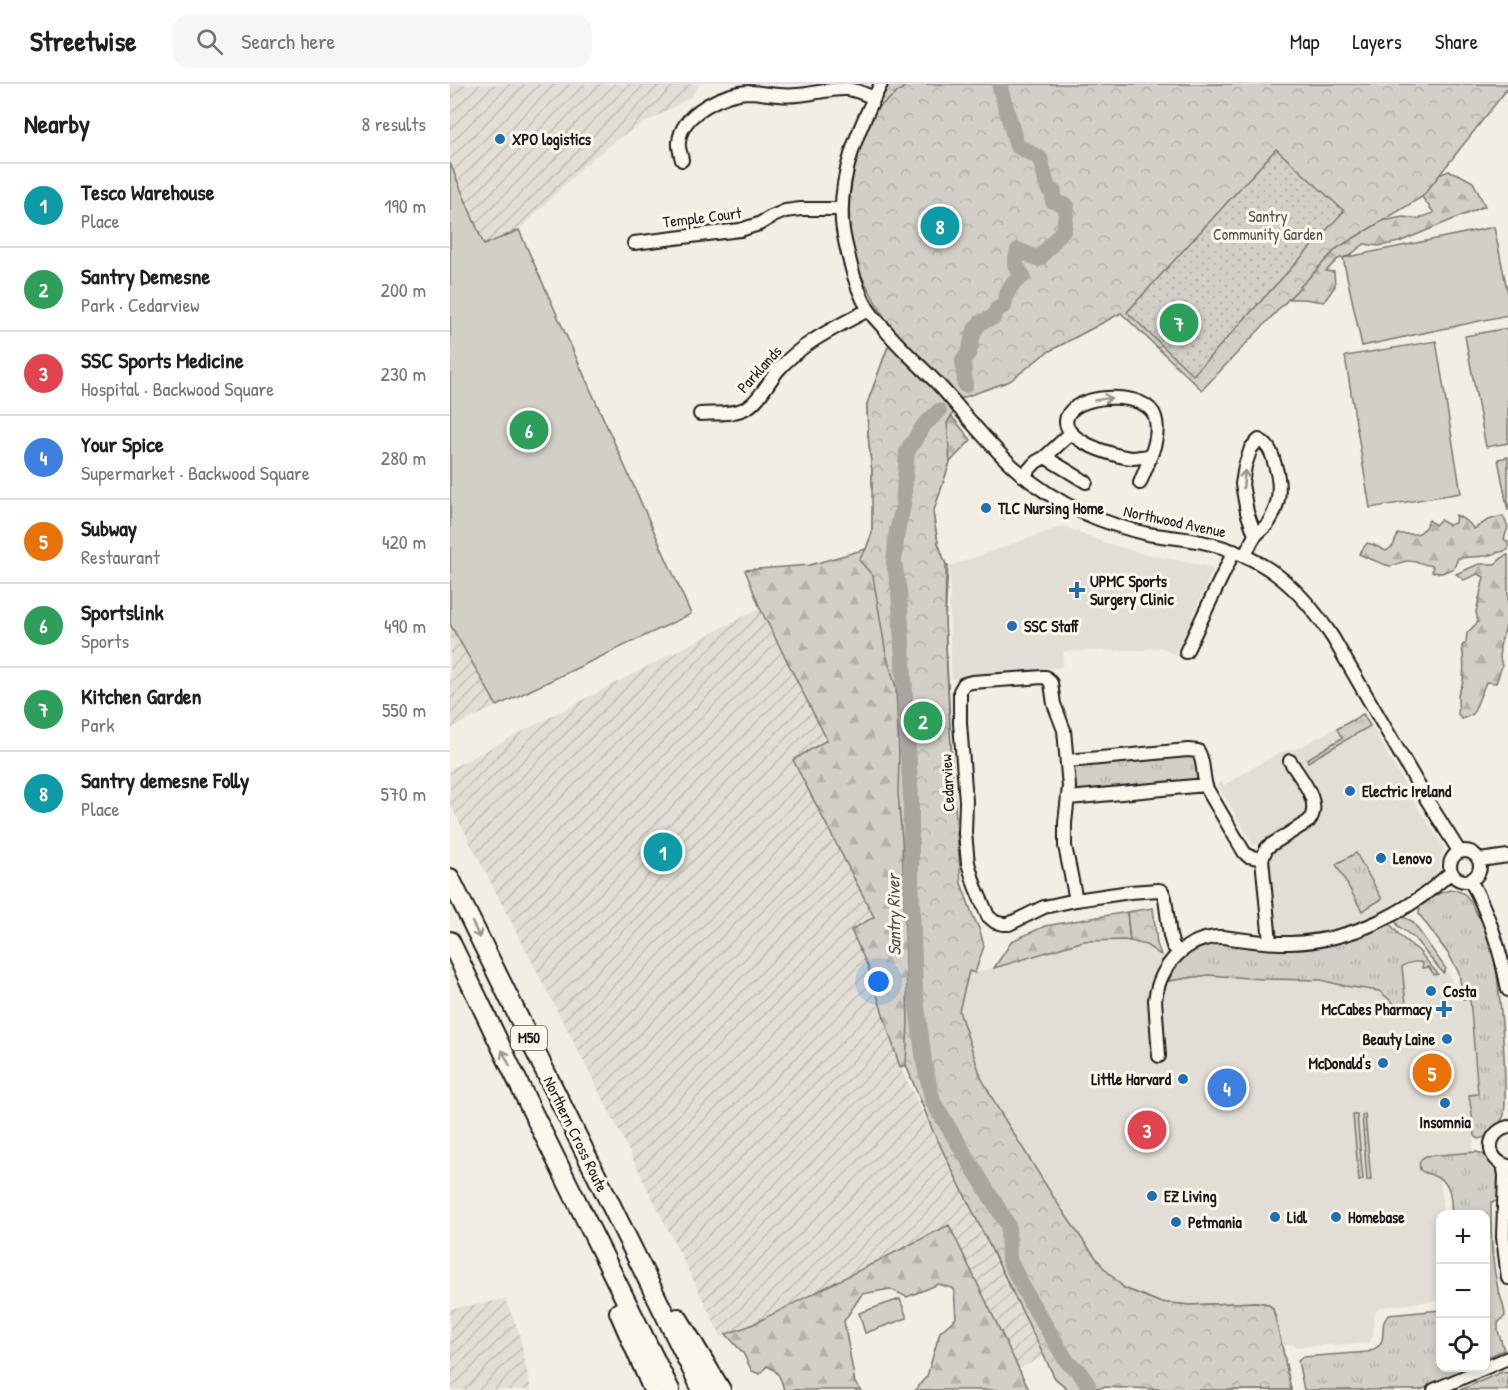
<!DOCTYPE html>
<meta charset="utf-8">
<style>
:root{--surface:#fff;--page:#f6f6f6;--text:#202124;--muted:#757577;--line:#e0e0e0;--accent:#0b8043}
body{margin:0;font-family:"Patrick Hand",sans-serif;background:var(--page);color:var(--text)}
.controls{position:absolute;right:18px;bottom:18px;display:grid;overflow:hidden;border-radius:12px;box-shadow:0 3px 9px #0003}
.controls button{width:54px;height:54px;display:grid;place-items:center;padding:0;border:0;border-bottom:2px solid var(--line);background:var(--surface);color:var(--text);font:30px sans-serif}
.you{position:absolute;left:429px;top:898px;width:21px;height:21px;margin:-15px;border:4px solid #fff;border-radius:50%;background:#1a73e8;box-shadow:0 0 0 9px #1a73e833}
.badge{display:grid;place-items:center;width:39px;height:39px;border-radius:50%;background:var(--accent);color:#fff;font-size:20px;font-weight:700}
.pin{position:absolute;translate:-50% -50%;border:3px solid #fff;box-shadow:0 2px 6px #0006}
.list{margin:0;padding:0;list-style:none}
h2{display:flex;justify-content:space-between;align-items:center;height:78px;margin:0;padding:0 24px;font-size:26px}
h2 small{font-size:20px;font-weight:400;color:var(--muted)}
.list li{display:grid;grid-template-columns:39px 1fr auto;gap:18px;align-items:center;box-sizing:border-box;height:84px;padding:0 24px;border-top:2px solid var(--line)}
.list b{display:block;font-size:22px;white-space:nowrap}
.list p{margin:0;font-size:20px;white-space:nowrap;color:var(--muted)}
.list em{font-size:20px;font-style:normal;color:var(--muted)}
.icon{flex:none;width:33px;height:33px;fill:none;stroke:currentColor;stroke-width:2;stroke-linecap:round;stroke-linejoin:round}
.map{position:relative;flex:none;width:1058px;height:1306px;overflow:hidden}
header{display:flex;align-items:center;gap:36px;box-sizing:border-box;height:84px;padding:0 30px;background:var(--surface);border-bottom:2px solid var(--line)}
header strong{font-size:28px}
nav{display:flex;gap:33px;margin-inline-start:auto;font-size:21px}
.search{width:420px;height:54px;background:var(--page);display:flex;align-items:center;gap:15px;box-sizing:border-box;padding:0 21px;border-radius:18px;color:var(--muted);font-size:22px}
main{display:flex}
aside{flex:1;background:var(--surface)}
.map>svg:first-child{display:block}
.built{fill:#e2ded5}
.industrial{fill:url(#industrial-furrows)}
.grass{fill:url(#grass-tufts);stroke:#777671;stroke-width:1.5}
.forest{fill:url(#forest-firs);stroke:#777671;stroke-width:1.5}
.park{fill:url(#park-crowns);stroke:#777671;stroke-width:1.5}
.garden{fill:url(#garden-dots);stroke:#777671;stroke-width:1.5}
.pitch{fill:#d2cfc6;stroke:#777671;stroke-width:1.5}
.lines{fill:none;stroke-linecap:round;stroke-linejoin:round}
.river{stroke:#a9a6a0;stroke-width:16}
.minor-casing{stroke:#1c1c1c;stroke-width:16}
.highway-casing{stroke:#1c1c1c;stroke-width:22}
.minor{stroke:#fbf7ec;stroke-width:12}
.highway{stroke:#fbf7ec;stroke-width:18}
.oneway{stroke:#97948e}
.poi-dot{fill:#1f6fb2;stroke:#fbf7ec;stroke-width:2}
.labels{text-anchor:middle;stroke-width:6;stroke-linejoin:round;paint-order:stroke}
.shield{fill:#fbf7ec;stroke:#5f5e5a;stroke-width:1.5}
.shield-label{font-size:15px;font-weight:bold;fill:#1c1c1c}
.poi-label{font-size:16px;font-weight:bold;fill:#1c1c1c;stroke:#fbf7ec;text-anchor:start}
.park-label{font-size:16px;fill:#53524f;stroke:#fbf7ec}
.street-label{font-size:16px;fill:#1c1c1c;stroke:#fbf7ec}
.water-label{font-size:18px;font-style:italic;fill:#545351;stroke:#fbf7ec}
</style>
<header>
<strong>Streetwise</strong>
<div class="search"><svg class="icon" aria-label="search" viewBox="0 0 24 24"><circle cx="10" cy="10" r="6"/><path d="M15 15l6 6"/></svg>Search here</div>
<nav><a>Map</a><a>Layers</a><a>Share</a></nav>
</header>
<main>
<aside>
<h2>Nearby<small>8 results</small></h2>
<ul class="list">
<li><span class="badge" style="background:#0f9aa8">1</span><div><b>Tesco Warehouse</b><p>Place</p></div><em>190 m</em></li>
<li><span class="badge" style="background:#2e9e5b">2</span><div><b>Santry Demesne</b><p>Park · Cedarview</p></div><em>200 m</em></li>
<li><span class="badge" style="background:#e0444e">3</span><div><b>SSC Sports Medicine</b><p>Hospital · Backwood Square</p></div><em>230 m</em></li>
<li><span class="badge" style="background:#3f7fe0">4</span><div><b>Your Spice</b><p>Supermarket · Backwood Square</p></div><em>280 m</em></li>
<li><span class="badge" style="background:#e8710a">5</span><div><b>Subway</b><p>Restaurant</p></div><em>420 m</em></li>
<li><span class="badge" style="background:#2e9e5b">6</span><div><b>Sportslink</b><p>Sports</p></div><em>490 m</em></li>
<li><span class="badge" style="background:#2e9e5b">7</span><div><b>Kitchen Garden</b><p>Park</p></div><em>550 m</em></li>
<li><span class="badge" style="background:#0f9aa8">8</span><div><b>Santry demesne Folly</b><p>Place</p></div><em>570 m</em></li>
</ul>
</aside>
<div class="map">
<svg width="1058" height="1306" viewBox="0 0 1058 1306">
<defs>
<pattern id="industrial-furrows" width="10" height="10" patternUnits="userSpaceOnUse" patternTransform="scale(1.5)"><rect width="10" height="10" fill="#e2ded5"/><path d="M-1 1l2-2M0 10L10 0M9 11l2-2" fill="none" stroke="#c1beb6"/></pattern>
<pattern id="grass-tufts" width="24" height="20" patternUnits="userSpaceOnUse" patternTransform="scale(1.5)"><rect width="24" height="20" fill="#d2cfc6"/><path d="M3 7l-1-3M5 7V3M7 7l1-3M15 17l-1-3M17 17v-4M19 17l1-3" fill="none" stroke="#b4b1aa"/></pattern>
<pattern id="forest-firs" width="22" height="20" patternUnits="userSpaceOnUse" patternTransform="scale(1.5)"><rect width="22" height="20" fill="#d2cfc6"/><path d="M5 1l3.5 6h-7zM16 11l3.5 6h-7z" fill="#b4b1aa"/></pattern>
<pattern id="park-crowns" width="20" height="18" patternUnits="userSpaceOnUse" patternTransform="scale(1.5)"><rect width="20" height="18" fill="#d2cfc6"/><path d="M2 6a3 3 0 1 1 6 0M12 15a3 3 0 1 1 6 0" fill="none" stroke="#b4b1aa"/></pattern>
<pattern id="garden-dots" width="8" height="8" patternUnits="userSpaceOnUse" patternTransform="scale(1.5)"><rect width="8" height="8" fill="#d2cfc6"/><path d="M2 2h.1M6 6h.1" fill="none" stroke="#b4b1aa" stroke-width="1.8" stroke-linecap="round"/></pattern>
</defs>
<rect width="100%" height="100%" fill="#f2eee4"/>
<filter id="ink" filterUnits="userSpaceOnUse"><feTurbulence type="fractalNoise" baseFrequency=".0167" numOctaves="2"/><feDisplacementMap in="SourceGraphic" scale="12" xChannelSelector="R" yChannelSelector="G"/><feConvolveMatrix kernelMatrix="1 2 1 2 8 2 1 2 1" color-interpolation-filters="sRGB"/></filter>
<g filter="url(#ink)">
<!-- built -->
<path class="built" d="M613,442L653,458L691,469L761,483L763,485L730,561L724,571L711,563L692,566L614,567L612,583L502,595L500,547V482Z
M914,628L963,716L994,763L988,790L915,839L857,853L828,852L822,841L816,771L847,753L841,741L804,762L767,700L771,698L774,701L828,669L841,666L851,663Z
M674,856L696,861L711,871L718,872L719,896L758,891L812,895L871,896L895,902L929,907L956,929L952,883L956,880L971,879V885L978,884L983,892L990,891L996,885L1001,894L1004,916H1019L1027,1010L1019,1011L1024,1057L1021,1071L986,1073L991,1102L993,1130H990V1216L933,1223L926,1227L923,1241V1252L918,1259L845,1263L843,1260L832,1262L823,1226L709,1218L674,1204L653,1183L632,1155L547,1023L531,993L509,927L519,887L525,889L634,857Z"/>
<!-- industrial -->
<path class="industrial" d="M0,0H250L241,13L175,50L135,81L69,146L34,161L0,79Z
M310,524L377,656L344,676L424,833L401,847L418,883L450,983L593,1273L569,1285L498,1141L299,1242L276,1250L272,1254L151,1011L0,720V685Z
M0,540L47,622L0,645Z
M55,1215L69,1248L81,1306H0V1225Z"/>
<!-- grass -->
<path class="grass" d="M436,0H458L423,28Z
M913,630L920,642L858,678L857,675L892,654L887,645Z
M741,670L746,672L749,695L747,697L627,708C622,702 621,687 625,681Z
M906,769L932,815L912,827L886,780Z
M1000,806C1018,806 1020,818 1028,832C1031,835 1034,839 1036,843C1050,872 1058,1003 1054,1031C1051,1040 1038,1054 1028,1055L1025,1052L1019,1011L1028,1010L1020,915H1013L1009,889L999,871L969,830L970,821C979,813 988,809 1000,806Z
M953,833L962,837L996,885L993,889L964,854L948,842L945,836Z
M940,840L951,853L968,866L988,890L984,891L979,883L972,884L973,879C967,877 957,878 952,883L957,930L929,907L895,902L871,896L812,895L758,891L719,897L721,891L720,888L736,871L753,861L770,858L799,863L844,865L873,861L897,856Z
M1026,1068C1034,1069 1038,1073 1043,1079C1053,1089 1049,1103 1048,1117L1041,1118C1041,1145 1041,1173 1047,1200C1049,1211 1055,1222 1055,1232L1048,1239V1247L1054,1266L1036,1274V1130H1002C1000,1112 1003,1099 984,1092C979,1089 975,1090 970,1086C969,1080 969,1075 976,1072Z
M990,1226V1284H1016L990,1298L970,1306H854L848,1277L853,1273L918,1268C944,1258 925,1242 939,1231Z
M1052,1288L1058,1289V1306H1010Z"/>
<!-- forest -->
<path class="forest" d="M999,87L1010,91L1023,98L1035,122L949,158L929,162L914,160L899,172L888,175L876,187L884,188L885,202L874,218L854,215H838L887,164L932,137L953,133L967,135L984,129L972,113L989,91Z
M437,265L490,318L521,356L500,378L483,429L488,459L496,481H498L495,537L502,683L483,892L537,1082L674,1204L709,1218L740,1221L807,1218L818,1220L823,1225L832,1262L841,1306H736L654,1303L634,1306H619L605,1294L483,1047L456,981L450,983L418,883L401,846L424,833L343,676L377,656L310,524L295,486L360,481L416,465L422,449L423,416L422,387L418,351L417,320Z
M1006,431L1018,438L1024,445L1038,436L1053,432L1058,443L1054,455L1058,458V466L1036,472L1008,474L1004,484L992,489L982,488L983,482C975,481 967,477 959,477C952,476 947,481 941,482C937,482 913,472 909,470L917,459L924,461L936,467L943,462L948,450C966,449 970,455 979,436L985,441L990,436L999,441L1005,439Z
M1058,471C1058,490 1058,513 1058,532C1056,551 1045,560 1052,582L1046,599L1036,598L1023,630L1012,635L1008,631C1009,624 1008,618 1008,611C1009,606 1013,602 1013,597C1014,586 1014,573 1012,562L1016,558L1017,549L1028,538L1026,528L1034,493L1028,490L1014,496L1006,490L1029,480H1045L1054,472Z
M677,828L680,857L674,856L634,857L544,884L562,857L595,842Z
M499,1141L579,1306H465L477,1292L490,1248L506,1234L504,1205L489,1200L457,1213L440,1205L412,1210L394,1237L405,1299L411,1306H334C331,1295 329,1287 317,1282L310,1290L302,1287L293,1269L276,1250L299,1242Z"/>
<!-- park -->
<path class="park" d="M458,0H1058V4L972,113L887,164L752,306L671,229L596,269L560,297L512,314L497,339L500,378L483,429L488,459L496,481L495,537L497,588L502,683L511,799L523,832L530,847L534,862L525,889L519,887L509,927L531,993L547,1023L606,1117L632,1155L653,1183L674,1204L709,1218L740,1221L807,1218L818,1220L823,1225L832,1262L841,1306H736L654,1303L634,1306H619L605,1294L483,1047L456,981L458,938L452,756L448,709L449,670L446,603L436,570L423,492L409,476L416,465L422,449V387L418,351L417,320L437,265L445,249L428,223L409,187L400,152L399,118L407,66L423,28Z
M703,824L707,860L711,871L696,861L680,857L677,828Z"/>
<!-- garden -->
<path class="garden" d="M826,65L894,127L743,291L677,228Z
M915,1030L921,1096H917L912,1031Z
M903,1031H907L913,1096L909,1097Z"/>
<!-- pitch -->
<path class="pitch" d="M0,79L34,161L69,146L241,530L47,622L0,540Z
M1044,143L1058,210V231L912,262L893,174Z
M1058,244V359L1036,363L1015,252Z
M986,257L1011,409L920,424L895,272Z
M1058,373V427L1048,375Z
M450,1215L457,1234L415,1249L409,1229Z"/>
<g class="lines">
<!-- river -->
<path class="river" d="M515,301L513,276L519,268L523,251L526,244L531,238L544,233L547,225L554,222C557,207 559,201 573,192L565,180L568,166L589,175L614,145L617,122L603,117L604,108L598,105L590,74L567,62L549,0
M489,327L474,341L457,368L453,422L447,447L444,478L449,507L461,716V795L465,906L474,978L483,1018L558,1141L559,1176L579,1215L618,1279L628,1286L638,1301"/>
<!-- minor casing -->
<g class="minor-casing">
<path id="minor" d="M431,0C409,43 389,89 392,138C393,152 397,165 400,178C404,194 409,210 418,225C422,231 427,237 432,242C452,267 477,287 498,311C541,361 571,401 634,429C654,438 676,445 698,450C716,453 734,454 752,458C813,471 849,502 883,554L977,716L1009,767
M232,76C231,71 228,63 229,58C231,29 275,8 300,8C316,9 331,13 347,11C363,10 381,4 397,5C407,6 415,10 424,14
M184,159L290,146L309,140L321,133L335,127L351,125H392
M250,330C264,329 283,331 296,324C309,318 319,296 329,285C353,258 387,243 418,226
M595,373L636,398
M573,392L586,378L595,373L621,349
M690,399C697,380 712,353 705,333C697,307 633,309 619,329C602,354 665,373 682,374C688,374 694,372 700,372
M795,472C798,466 801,456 806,451C810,446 816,443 819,438C831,419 831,398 824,378C822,369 818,360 809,356L801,364L795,382L792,400L797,428L805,451
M736,568L784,467
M617,677L738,666L748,667C755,678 752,693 757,705L794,768L798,772L812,775
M619,714L755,701
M1000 782a15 15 0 1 1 30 0a15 15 0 1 1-30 0Z
M1030,776L1058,772
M1020,796C1040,831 1051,868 1058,906
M626,816L615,762V739L619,703L614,646L604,620L601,599L596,593H593L522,598L514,600L510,607V639L516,717L515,749L518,779L525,802L538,832L545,838L553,840H559L594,823L626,816L680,808L709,806L712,807L715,814L720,852L723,862L729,868
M820,858L812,775L816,765L819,762L859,737C873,718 850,694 840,677
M709,972L705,916C710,881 736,852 773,853C795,856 819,860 841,859C901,857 958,829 1001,788
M1058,1043C1035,1049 1035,1076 1058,1082
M1053,1080L1055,1091L1053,1153L1058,1194
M984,1306L1058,1274"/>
</g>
<!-- highway casing -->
<g class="highway-casing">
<path id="highway" d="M0,794L252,1306
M0,857L82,1027L220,1306
M169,1228L203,1306
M228,1234L271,1306"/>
</g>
<!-- minor -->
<use href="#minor" class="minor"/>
<!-- highway -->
<use href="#highway" class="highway"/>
</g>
<!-- one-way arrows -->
<defs><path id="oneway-shaft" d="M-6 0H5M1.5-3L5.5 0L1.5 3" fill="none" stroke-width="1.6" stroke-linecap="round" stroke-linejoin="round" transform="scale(1.5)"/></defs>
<g class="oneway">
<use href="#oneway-shaft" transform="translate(653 315) rotate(-9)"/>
<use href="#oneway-shaft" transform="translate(794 395) rotate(-85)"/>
<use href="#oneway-shaft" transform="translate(26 846) rotate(64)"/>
<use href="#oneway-shaft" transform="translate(56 974) rotate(-116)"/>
</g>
</g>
<!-- markers -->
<g class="poi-dot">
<circle cx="50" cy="55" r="6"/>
<circle cx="536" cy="424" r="6"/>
<path d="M624 497h6v6h6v6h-6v6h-6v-6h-6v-6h6z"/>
<circle cx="562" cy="542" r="6"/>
<circle cx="900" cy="707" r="6"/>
<circle cx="931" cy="774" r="6"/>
<circle cx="981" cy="907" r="6"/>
<path d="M991 916h6v6h6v6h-6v6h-6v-6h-6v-6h6z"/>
<circle cx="997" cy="955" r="6"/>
<circle cx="933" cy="979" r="6"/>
<circle cx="733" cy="995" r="6"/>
<circle cx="995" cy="1019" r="6"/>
<circle cx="702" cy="1112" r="6"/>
<circle cx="825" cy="1133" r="6"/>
<circle cx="886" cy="1133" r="6"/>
<circle cx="726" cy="1138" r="6"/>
</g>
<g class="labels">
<!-- shield labels -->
<rect class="shield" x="61" y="942" width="36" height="24" rx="4.5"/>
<g class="shield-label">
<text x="79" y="959">M50</text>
</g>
<!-- poi labels -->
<g class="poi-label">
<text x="62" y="61">XPO logistics</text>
<text x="548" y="430">TLC Nursing Home</text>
<text x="640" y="503">UPMC Sports<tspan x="640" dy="18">Surgery Clinic</tspan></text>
<text x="574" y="548">SSC Staff</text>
<text x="912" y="713">Electric Ireland</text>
<text x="943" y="780">Lenovo</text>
<text x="993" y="913">Costa</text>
<text x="982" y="931" text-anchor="end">McCabes Pharmacy</text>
<text x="985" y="961" text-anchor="end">Beauty Laine</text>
<text x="921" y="985" text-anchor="end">McDonald's</text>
<text x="721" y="1001" text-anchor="end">Little Harvard</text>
<text x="995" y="1044" text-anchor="middle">Insomnia</text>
<text x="714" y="1118">EZ Living</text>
<text x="837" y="1139">Lidl</text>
<text x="898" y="1139">Homebase</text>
<text x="738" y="1144">Petmania</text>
</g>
<!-- park labels -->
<g class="park-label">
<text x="818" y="138">Santry<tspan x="818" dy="18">Community Garden</tspan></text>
</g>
<!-- street labels -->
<g class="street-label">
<text transform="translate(252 133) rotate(-7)" y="6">Temple Court</text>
<text transform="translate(309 285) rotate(-48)" y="6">Parklands</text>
<text transform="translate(725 437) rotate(12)" y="6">Northwood Avenue</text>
<text transform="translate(497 699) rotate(-93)" y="6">Cedarview</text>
<text transform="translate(126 1050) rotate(64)" y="6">Northern Cross Route</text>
</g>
<!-- water labels -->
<g class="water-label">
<text transform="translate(444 831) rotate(-91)" y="6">Santry River</text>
</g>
</g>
</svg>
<div class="controls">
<button>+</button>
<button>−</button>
<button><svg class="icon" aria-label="locate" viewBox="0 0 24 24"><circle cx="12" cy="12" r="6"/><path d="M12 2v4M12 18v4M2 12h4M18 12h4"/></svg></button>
</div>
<div class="you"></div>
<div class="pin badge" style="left:213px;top:768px;background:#0f9aa8">1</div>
<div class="pin badge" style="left:473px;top:637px;background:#2e9e5b">2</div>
<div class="pin badge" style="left:697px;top:1046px;background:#e0444e">3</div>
<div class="pin badge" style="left:777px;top:1004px;background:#3f7fe0">4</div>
<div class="pin badge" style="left:982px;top:989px;background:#e8710a">5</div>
<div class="pin badge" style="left:79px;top:346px;background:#2e9e5b">6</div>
<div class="pin badge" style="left:729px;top:239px;background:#2e9e5b">7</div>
<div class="pin badge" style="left:490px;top:142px;background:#0f9aa8">8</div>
</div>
</main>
